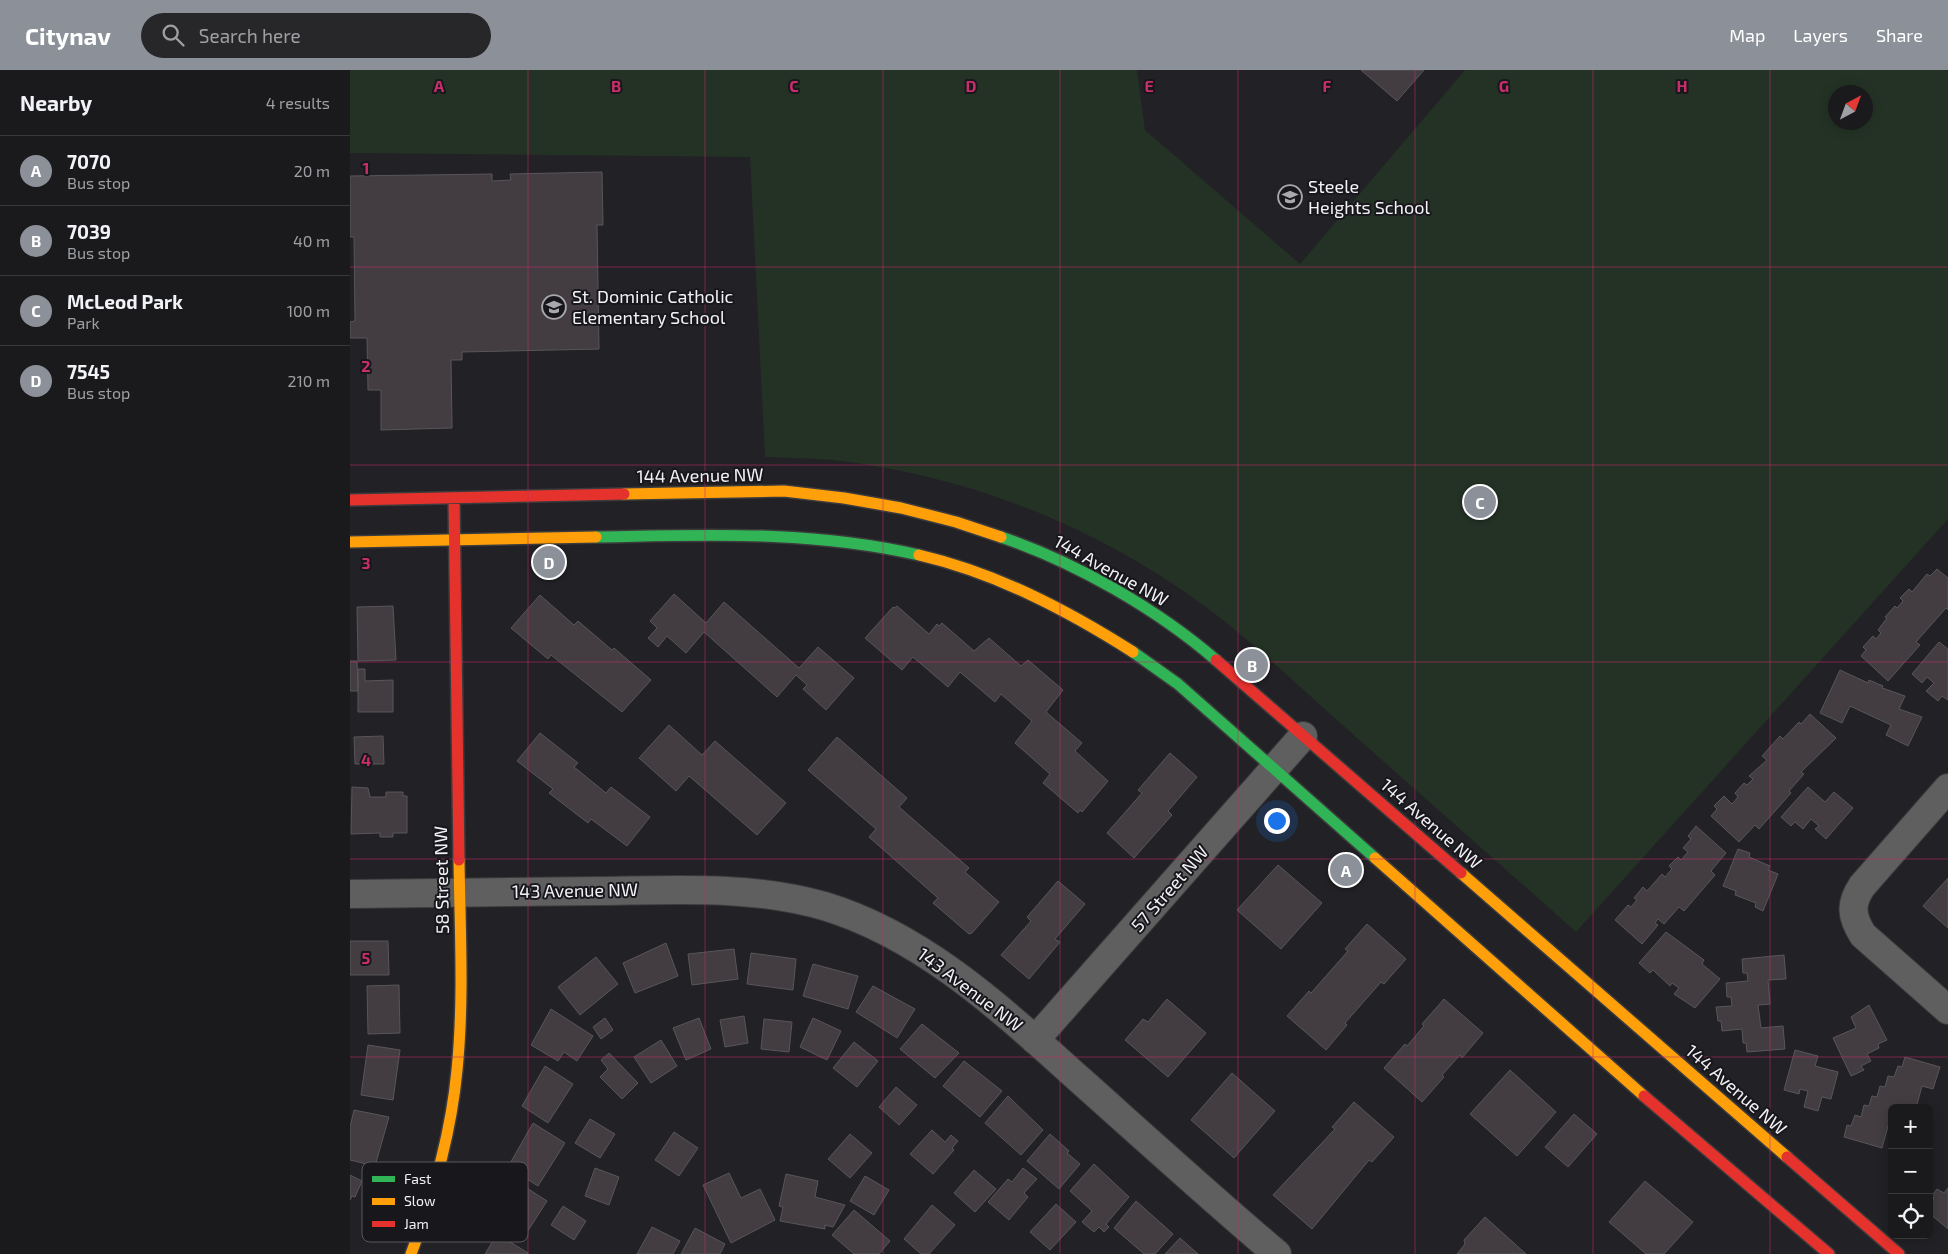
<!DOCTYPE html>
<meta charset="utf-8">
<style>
:root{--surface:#1a191c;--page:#272629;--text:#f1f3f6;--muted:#9fa0a3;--line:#38383b;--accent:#8c9099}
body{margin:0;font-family:"Exo 2",sans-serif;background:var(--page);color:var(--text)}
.controls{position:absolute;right:15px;bottom:15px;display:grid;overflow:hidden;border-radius:8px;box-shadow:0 2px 12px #0003}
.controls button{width:45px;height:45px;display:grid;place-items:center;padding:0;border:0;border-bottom:1px solid var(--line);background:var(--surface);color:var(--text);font:25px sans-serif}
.compass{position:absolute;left:1478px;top:15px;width:45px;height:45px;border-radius:50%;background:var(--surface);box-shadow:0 2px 12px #0003;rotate:41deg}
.you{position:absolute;left:926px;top:750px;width:18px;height:18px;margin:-12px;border:4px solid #fff;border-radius:50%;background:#1a73e8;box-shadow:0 0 0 8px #1a73e833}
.badge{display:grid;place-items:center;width:32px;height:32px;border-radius:50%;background:var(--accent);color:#fff;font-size:16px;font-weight:700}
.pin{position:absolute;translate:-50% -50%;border:2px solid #fff;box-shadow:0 1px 5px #0006}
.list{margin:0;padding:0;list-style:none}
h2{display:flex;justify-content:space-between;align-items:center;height:65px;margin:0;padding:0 20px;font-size:21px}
h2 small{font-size:16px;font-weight:400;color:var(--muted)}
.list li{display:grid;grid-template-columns:32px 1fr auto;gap:15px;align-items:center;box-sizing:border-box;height:70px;padding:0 20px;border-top:1px solid var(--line)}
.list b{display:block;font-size:19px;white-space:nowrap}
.list p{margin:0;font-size:16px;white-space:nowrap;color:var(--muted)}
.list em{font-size:16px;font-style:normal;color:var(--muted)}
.icon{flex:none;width:28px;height:28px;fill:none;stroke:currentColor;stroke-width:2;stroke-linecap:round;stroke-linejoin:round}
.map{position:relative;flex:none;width:1598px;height:1184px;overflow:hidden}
header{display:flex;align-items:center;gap:30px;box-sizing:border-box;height:70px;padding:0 25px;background:var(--accent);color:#fff}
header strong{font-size:24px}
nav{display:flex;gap:28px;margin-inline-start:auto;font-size:18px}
.search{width:350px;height:45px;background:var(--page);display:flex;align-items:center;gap:12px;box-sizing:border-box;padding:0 18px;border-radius:28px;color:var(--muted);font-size:19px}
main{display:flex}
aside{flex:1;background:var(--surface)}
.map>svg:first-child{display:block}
.park{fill:#243225;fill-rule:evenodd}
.building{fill:#433d41;stroke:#585658}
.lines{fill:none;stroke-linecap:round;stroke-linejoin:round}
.street-casing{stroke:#3b3b3d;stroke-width:30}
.fast-casing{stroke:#3b3b3d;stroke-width:14}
.slow-casing{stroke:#3b3b3d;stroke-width:14}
.jam-casing{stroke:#3b3b3d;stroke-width:14}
.street{stroke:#605f5f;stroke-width:28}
.fast{stroke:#30b455;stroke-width:11}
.slow{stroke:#ff9f0a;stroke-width:11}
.jam{stroke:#e5322d;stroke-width:11}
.grid{fill:none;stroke:#c72e6a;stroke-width:1;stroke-opacity:0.55}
.labels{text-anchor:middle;stroke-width:4;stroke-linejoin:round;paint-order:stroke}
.poi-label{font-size:18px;fill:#f2f2f6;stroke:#18171c;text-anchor:start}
.street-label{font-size:18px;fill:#f2f2f6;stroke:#18171c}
.key{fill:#18171c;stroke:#59595d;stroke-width:1}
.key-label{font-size:14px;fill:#f2f2f6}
.grid-label{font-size:16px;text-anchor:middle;font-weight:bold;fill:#c72e6a;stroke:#18171c;stroke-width:4;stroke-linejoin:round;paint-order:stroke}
</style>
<header>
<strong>Citynav</strong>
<div class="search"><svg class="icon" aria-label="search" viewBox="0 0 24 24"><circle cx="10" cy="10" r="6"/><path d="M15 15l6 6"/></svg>Search here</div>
<nav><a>Map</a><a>Layers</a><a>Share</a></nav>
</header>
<main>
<aside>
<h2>Nearby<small>4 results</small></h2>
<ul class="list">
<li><span class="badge">A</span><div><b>7070</b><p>Bus stop</p></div><em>20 m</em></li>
<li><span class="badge">B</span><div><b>7039</b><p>Bus stop</p></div><em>40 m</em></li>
<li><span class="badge">C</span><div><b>McLeod Park</b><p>Park</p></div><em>100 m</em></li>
<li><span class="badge">D</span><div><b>7545</b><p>Bus stop</p></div><em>210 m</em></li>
</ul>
</aside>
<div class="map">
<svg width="1598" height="1184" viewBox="0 0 1598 1184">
<rect width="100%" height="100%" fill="#222125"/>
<!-- park -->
<path class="park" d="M0,0H787L795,60L950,194L1115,0H1598V449L1226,862C1150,794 1073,727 997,659C953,621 911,579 865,544C754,459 622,406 483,390C460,388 437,388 415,387L400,87L0,83ZM1486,22H1516V52H1486Z"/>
<!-- building -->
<path class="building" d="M1011,0H1074L1047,31Z
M252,102L253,155H247L249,279L112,282V290H101L102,358L31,360V320H18L17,268H0V252L5,251L4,167H0V106L142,104V111L161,110L160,104Z
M1587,499L1598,508V540L1596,538L1566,572L1570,575L1538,611L1511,586L1516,580L1513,577L1523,566L1526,569L1531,563L1528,560L1537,548L1535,547L1545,536L1547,538L1553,531L1550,528L1559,519L1562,522L1577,504L1580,506Z
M324,524L356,553L374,532L449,598L468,577L504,608L476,640L453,619L457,615L446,605L427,627L354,562L336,583L317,566L308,577L298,568L307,558L300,551Z
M190,525L224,555L228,551L262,580L264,578L301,610L272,642L201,585L198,589L161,558Z
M43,536L46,590L8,591L7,537Z
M547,536L579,564L587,554L589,556L592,553L624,581L639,568L671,596L678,590L713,620L696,642L732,673L725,681L758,711L732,742L730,740L728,743L693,713L700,704L665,673L682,651L651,624L645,632L610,602L598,617L563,587L552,600L515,568L543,537L544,538Z
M1589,572L1598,579V630L1592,626L1588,631L1576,621L1584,613L1577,607L1572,613L1562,604Z
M0,591H7L8,621H0Z
M8,599H15V611L43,610V642H8Z
M1490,600L1518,613L1519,610L1533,616L1532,618L1555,626L1549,639L1572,647L1558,676L1536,665L1541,655L1500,636L1492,653L1470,643Z
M1460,644L1486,668L1451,702L1454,704L1439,721L1441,723L1409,759L1405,755L1389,772L1361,746L1367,739L1364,736L1374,726L1382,734L1388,727L1385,723L1394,713L1397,715L1403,709L1399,706L1417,690L1412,686L1430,666L1433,669L1449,652L1451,654Z
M319,655L352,685L365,671L436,733L407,765L339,706L326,721L289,688Z
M190,663L228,693L224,697L256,723L261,717L300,747L277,776L241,749L238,753L199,723L203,719L167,691Z
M33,666L34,694H5L4,667Z
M487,667L557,728L549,737L619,798L615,802L649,832L622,863L619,864L583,833L588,828L519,767L526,759L458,700Z
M820,683L847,707L818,741L822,745L784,788L757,763L792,723L788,720Z
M2,717L18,718L20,727H36V722H53V726H57V763H43V767H30V763L1,764Z
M1458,717L1475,732L1484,722L1503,738L1476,769L1465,759L1469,756L1461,749L1453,759L1445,752L1441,756L1431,747Z
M1346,756L1376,783L1361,801L1365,805L1334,841L1329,837L1314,854L1308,849L1305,853L1308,855L1292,874L1265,850L1278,835L1281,837L1287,830L1284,828L1293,817L1297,821L1312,804L1315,807L1322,799L1319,796L1328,787L1331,790L1338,782L1333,778L1341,769L1338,766Z
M1388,779L1400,783L1399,787L1420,796L1418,800L1428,804L1413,841L1405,837L1406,833L1385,825L1386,821L1373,816Z
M928,795L972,833L931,879L887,840Z
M1598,808V858L1573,836Z
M708,811L735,834L705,869L710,872L679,909L651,885L681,851L677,847Z
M1017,854L1056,889L1034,914L1031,912L995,953L997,955L976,980L937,946L959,921L961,923L998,881L995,879Z
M1316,862L1354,890L1352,894L1370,909L1345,938L1324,924L1329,918L1322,913L1320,916L1303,900L1300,903L1289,893Z
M0,871H38L39,905H0Z
M316,873L328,906L285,923L273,893Z
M384,879L388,909L342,915L338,884Z
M401,883L446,889L443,920L397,914Z
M1434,885L1436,909L1418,910L1420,934L1408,935L1411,958L1433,956L1435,979L1397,982L1396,973H1393L1392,959L1372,961L1371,951H1368L1366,937L1382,936L1381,927H1377L1376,913L1398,911L1397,903H1393L1392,889Z
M246,887L268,914L230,945L208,917Z
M463,894L508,906L498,939L453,926Z
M49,915L50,963L18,964L17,916Z
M523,916L565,939L547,968L506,942Z
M817,929L856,963L818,1007L775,970L793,949L798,952Z
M1094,929L1133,963L1112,988L1110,985L1092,1005L1094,1007L1072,1032L1034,998L1055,974L1057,976L1074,956L1072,954Z
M1519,935L1537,970L1528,974L1529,978L1517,984L1521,991L1511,996L1514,1000L1501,1006L1483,968L1506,958L1501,947Z
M201,939L243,966L227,991L214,982L208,991L181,975Z
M394,946L398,973L375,977L370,950Z
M255,948L263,960L251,969L243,957Z
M349,948L361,979L336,990L323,958Z
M463,948L491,961L477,990L450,977Z
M414,949L442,952L439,982L411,979Z
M572,954L609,983L585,1008L550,979Z
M311,970L327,996L301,1013L284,987Z
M504,972L528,991L507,1017L483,998Z
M18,975L50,980L43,1030L11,1025Z
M1445,980L1468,986L1465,996L1488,1002L1481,1029L1472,1027L1468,1041L1454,1037L1458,1021L1450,1019L1449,1024L1434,1020Z
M259,983L288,1013L272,1029L250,1007L258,999L251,990Z
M1555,987L1590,997L1583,1019L1572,1016L1566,1038H1542V1057L1538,1056L1532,1078L1494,1067L1497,1055L1501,1056L1505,1045L1511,1047L1514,1035L1519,1036L1522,1026L1527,1027L1530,1016L1535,1017L1538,1006L1544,1007L1548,996L1552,997Z
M614,991L652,1021L630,1047L593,1016Z
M195,996L223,1014L198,1053L172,1036Z
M1160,1000L1206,1042L1167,1086L1120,1044Z
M882,1003L925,1041L884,1088L841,1050Z
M546,1017L567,1035L549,1055L529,1037Z
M658,1026L693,1060L671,1085L635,1053Z
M1004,1032L1044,1067L1022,1092L1019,1090L962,1159L923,1125L985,1059L982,1057Z
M4,1040L39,1047L25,1096L0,1090V1057Z
M1224,1044L1247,1064L1218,1097L1195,1077Z
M240,1049L265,1064L250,1088L225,1073Z
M183,1053L215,1073L188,1116L158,1097Z
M582,1060L595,1072L601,1065L608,1071L602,1078L604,1080L583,1104L560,1084Z
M324,1062L348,1078L329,1106L305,1090Z
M500,1064L522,1083L500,1108L478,1089Z
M700,1064L719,1081L717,1083L730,1094L709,1119L677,1091Z
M744,1094L779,1127L756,1154L759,1157L754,1162L749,1157L744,1162L732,1152L742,1141L720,1121Z
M245,1098L269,1107L259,1135L235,1126Z
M673,1098L687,1109L674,1123L678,1127L659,1150L638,1132L658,1109L662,1112Z
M624,1100L646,1119L625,1142L604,1123Z
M379,1103L391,1128L410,1119L425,1150L381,1173L353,1115Z
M436,1104L468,1111L465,1127L495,1135L483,1157L475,1155V1159L430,1151L433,1137L429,1136Z
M0,1105L12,1111L5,1127L2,1126L0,1130Z
M515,1106L539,1120L524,1145L500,1131Z
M1295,1111L1343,1152L1314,1184H1296L1259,1152Z
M169,1113L197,1131L172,1170L147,1153Z
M1598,1118V1159L1579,1143V1134L1584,1128L1582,1126L1587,1119L1594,1123Z
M786,1131L823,1164L805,1184H794L764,1158Z
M706,1134L726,1152L700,1180L680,1162Z
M582,1135L605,1155L579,1184H571L554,1169Z
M213,1136L236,1151L224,1170L201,1155Z
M504,1140L540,1171L529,1184H504L482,1165Z
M1135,1147L1176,1184H1107L1115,1174L1114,1170Z
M302,1157L330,1171L323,1184H287Z
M345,1158L375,1174L370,1184H331Z
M147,1164L178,1183V1184H135Z
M830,1168L848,1184H815Z"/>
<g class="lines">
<!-- street casing -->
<g class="street-casing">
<path id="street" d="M1598,718L1512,816C1500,834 1501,846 1513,865L1598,940
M0,824C83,823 165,822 248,821C324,820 400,815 474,836C574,866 653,941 729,1009C795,1068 860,1127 927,1184
M685,970L953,666"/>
</g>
<!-- fast casing -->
<g class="fast-casing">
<path id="fast" d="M246,467C356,465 461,460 569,485
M651,467C725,492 807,539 866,590
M783,582L828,614L1025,788"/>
</g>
<!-- slow casing -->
<g class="slow-casing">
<path id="slow" d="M274,424L434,421L494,428L551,438L606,452L651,467
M0,472L246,467
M569,485C646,503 717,540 783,582
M1025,788L1294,1026
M1111,803L1437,1087
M61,1184C84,1124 101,1064 107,1000C114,930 110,860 109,790"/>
</g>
<!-- jam casing -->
<g class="jam-casing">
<path id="jam" d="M104,428L109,790
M0,430L274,424
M866,590L1111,803
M1294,1026L1479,1184
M1437,1087L1549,1184"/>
</g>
<!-- street -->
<use href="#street" class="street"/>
<!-- fast -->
<use href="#fast" class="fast"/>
<!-- slow -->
<use href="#slow" class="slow"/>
<!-- jam -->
<use href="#jam" class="jam"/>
</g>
<!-- grid -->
<path class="grid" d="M178,0V1184M355,0V1184M533,0V1184M710,0V1184M888,0V1184M1065,0V1184M1243,0V1184M1420,0V1184M0,197H1598M0,395H1598M0,592H1598M0,789H1598M0,987H1598"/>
<!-- icons -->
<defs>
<g id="school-ring" transform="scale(1.25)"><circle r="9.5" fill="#18171c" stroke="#a9a9ad" stroke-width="1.5"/><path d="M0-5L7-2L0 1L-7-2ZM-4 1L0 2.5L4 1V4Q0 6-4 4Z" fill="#a9a9ad"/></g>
</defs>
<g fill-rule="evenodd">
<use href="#school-ring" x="940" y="127"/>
<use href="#school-ring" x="204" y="237"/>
</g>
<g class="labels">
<!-- poi labels -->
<g class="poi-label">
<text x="958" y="123">Steele<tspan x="958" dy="21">Heights School</tspan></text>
<text x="222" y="233">St. Dominic Catholic<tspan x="222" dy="21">Elementary School</tspan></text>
</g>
<!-- street labels -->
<g class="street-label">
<text transform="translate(350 406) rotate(-1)" y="6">144 Avenue NW</text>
<text transform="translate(761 501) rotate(29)" y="6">144 Avenue NW</text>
<text transform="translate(1081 754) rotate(41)" y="6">144 Avenue NW</text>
<text transform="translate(92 810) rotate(-91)" y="6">58 Street NW</text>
<text transform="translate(820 819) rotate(-49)" y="6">57 Street NW</text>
<text transform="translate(225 821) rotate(-1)" y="6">143 Avenue NW</text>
<text transform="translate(620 920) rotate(37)" y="6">143 Avenue NW</text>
<text transform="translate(1386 1020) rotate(41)" y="6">144 Avenue NW</text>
</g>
</g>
<!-- legend -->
<rect x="12" y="1092" width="166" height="80" rx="8" class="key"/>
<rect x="22" y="1106" width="23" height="6" fill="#30b455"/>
<rect x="22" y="1128" width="23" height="7" fill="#ff9f0a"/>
<rect x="22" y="1151" width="23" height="6" fill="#e5322d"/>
<g class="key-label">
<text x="54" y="1114">Fast</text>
<text x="54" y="1136">Slow</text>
<text x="54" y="1159">Jam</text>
</g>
<g class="grid-label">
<text x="89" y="22">A</text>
<text x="266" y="22">B</text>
<text x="444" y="22">C</text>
<text x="621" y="22">D</text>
<text x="799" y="22">E</text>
<text x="977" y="22">F</text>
<text x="1154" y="22">G</text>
<text x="1332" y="22">H</text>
<text x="16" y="104">1</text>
<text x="16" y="302">2</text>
<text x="16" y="499">3</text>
<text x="16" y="696">4</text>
<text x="16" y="894">5</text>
</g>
</svg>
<div class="controls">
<button>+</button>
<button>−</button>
<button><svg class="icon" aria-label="locate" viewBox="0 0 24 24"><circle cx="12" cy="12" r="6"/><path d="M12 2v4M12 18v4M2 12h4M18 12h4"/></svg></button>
</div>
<svg class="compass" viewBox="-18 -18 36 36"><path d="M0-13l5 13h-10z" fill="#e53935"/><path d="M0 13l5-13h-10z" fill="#9fa0a3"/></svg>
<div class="you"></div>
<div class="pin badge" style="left:996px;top:800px">A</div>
<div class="pin badge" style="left:902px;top:595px">B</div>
<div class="pin badge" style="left:1130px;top:432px">C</div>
<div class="pin badge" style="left:199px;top:492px">D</div>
</div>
</main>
